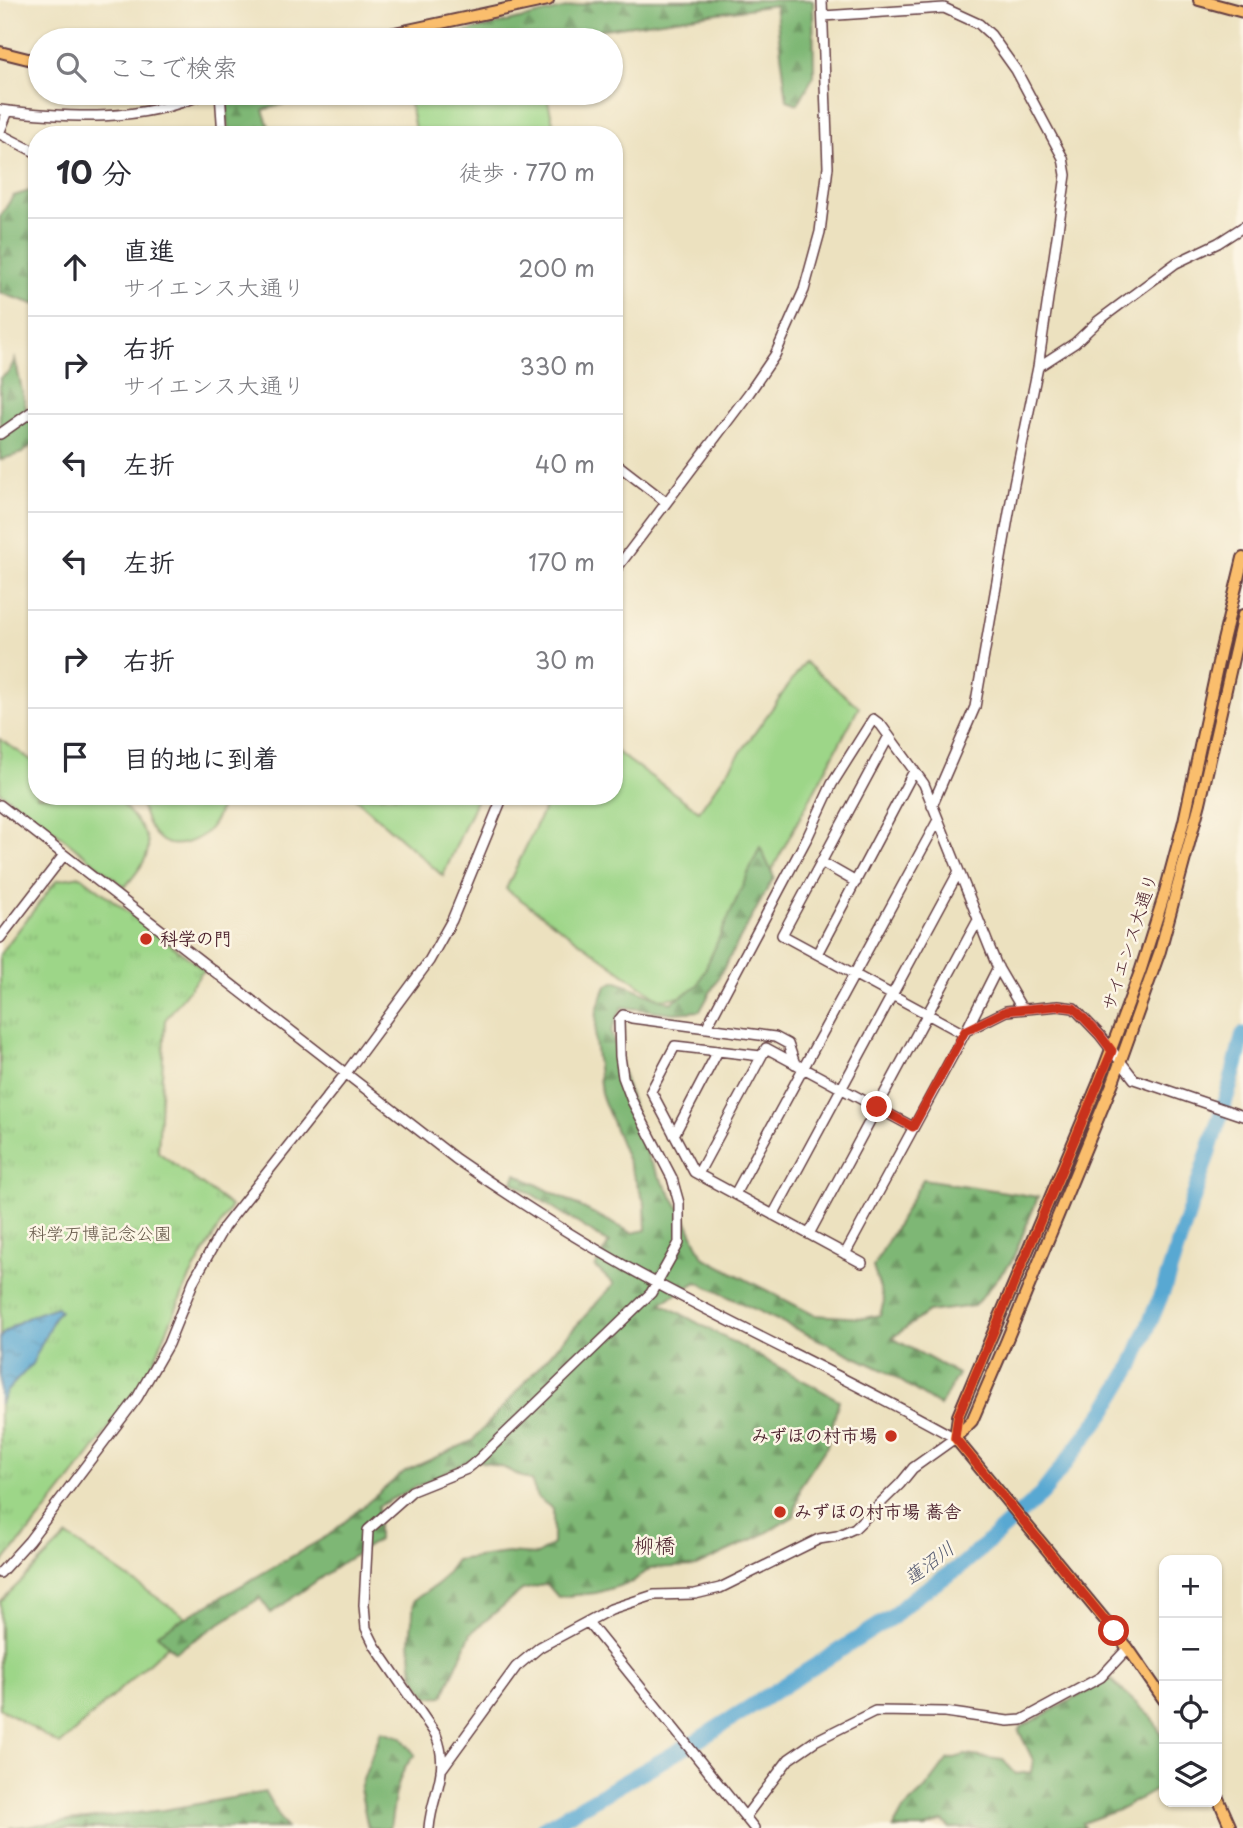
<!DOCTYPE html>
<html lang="ja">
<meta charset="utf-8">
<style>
:root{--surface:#fff;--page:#f2f2f3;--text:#2b2b33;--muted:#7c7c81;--line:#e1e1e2}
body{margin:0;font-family:"Playpen Sans","Klee One",sans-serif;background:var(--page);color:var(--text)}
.controls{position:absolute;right:21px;bottom:21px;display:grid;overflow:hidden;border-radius:14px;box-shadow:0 2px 5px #0004}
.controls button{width:63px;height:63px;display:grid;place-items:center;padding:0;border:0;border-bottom:2px solid var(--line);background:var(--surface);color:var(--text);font:35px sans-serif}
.stop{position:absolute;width:21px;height:21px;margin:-16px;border:5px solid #c8321e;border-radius:50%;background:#fff}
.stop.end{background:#c8321e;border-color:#fff;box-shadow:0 2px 7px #0008}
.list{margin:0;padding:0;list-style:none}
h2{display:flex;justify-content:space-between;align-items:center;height:91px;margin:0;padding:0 28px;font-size:30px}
h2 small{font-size:23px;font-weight:400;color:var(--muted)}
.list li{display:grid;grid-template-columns:46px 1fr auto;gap:21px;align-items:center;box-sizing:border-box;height:98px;padding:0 28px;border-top:2px solid var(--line)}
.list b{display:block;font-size:26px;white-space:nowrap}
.list p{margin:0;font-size:23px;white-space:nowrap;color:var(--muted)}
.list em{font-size:23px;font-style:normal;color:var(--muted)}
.icon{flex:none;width:38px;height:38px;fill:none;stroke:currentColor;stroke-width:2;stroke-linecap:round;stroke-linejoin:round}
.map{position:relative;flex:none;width:1243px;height:1828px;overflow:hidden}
.search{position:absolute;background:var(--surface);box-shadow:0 2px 5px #0004;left:28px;top:28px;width:595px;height:77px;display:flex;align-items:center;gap:18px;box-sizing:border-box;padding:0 24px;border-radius:38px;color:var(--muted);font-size:26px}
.panel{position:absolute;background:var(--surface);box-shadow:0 2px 5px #0004;left:28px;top:126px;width:595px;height:679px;border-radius:28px}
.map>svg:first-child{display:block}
.grass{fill:#9dd688;stroke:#747a5a;stroke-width:2}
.forest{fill:url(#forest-firs);stroke:#646b50;stroke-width:2}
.park{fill:url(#park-tufts);stroke:#747a5a;stroke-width:2}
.water{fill:url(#water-ripples);stroke:#51647e;stroke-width:2}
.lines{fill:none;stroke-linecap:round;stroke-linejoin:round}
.river{stroke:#58a8d2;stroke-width:16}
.minor-casing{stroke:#623c41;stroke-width:12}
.major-casing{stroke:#623c41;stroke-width:14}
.minor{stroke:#fff;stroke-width:9}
.major{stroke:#fabe6d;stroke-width:10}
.route{stroke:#c8321e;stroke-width:9}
.poi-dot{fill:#c8321e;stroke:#fcf5e5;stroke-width:2.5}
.labels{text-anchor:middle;stroke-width:5;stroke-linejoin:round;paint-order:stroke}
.poi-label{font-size:18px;font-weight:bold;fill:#4a1f2b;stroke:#fcf5e5;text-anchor:start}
.street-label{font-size:18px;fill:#4a1f2b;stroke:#fcf5e5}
.park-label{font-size:18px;fill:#635647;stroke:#fcf5e5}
.water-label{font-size:19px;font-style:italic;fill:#50566e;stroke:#fcf5e5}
.quarter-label{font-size:21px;fill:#4a1f2b;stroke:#fcf5e5}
</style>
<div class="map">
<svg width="1243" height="1828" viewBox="0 0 1243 1828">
<defs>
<pattern id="forest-firs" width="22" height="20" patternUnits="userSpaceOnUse" patternTransform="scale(1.75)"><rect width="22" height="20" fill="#7eb774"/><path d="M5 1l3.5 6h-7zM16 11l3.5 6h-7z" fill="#69945f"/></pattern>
<pattern id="park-tufts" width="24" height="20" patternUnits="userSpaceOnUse" patternTransform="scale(1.75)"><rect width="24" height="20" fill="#9dd688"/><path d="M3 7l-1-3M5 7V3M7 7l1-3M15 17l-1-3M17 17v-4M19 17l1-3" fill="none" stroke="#89b776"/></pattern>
<pattern id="water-ripples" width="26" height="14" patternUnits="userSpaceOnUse" patternTransform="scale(1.75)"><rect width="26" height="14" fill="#58a8d2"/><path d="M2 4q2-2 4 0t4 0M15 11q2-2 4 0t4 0" fill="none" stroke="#4b88ab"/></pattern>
</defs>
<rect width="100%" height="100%" fill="#fcf5e5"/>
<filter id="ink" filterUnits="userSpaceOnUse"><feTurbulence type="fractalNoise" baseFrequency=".0143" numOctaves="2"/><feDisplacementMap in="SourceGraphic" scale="14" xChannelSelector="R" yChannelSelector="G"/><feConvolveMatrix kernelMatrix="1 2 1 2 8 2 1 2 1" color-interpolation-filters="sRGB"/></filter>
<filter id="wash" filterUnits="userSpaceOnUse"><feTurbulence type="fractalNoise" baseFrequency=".00686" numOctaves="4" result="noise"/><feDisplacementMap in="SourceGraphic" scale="28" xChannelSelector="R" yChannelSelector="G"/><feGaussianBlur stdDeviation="1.57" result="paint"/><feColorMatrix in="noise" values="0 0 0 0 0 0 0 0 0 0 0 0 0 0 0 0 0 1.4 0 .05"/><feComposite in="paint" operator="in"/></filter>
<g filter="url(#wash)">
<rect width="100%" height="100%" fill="#ece1bf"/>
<!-- grass -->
<path class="grass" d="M408,93H546L556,135H416Z
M805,662L859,707L705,995L659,999L506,889L550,796H614V750L699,811Z
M0,739L37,764V796H115L120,801C153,840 160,846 125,887L43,822L0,792Z
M138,796H223C221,807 218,818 211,827C201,840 176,851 161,840C148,831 143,810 138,796Z
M353,796H478L443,876Z
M67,1536L193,1622L60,1745L0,1708V1602Z"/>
<!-- forest -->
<path class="forest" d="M600,0H813L814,75L798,104L787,100L775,5L569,34L568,40H431Z
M226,93H320L263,110L272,135H229Z
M37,187V305L0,293V217L13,196L33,190Z
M15,359L28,417L37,411V441L22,453L0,460V378L9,372Z
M760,847L774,877L700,1011L673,1013L622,1007L611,1032L649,1160L685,1217L703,1257L814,1315L864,1318L880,1315L884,1301L873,1267L923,1179L1038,1197L1012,1261L974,1306L928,1312L892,1338L958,1374L940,1406L885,1371L697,1282L661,1303L839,1400L827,1446L801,1485L794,1516L764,1534L696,1566L651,1568L632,1582L596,1593L558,1597L547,1584L522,1590L471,1633L443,1696L428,1697L413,1674L410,1641L414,1600L439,1583L456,1560L507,1553L537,1555L553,1544V1509L538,1498L531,1481L502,1467L471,1459L378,1506V1540L339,1565L271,1613L260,1598L175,1652L157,1634L329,1535L405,1471L472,1441L614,1284L595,1267L609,1243L513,1182L516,1174L632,1233L646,1230L645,1204L601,1094L595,1041L597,1010L606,986L615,981L671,1003L698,985Z
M1110,1679L1153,1719L1164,1740V1785L1121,1809L1082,1823L1084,1828H950L943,1821L925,1828H893L903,1810L926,1788L947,1760L965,1755L1003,1760L1016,1774L1031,1772L1033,1760L1019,1731L1021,1727Z
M381,1731L401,1737L415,1755C396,1772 394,1804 390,1828H368L360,1788Z
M265,1792L286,1828H9L163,1810Z"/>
<!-- park -->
<path class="park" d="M81,876L204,970L165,1020L158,1152L231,1206L189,1279L150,1370L91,1453L39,1520L0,1566V954L57,880Z"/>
<!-- water -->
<path class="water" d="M57,1307L60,1311L55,1316L32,1364L6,1392L0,1404V1337C17,1320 34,1314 57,1307Z"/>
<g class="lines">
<!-- river -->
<path class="river" d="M544,1828L698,1740L892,1617L913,1598L961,1566L1041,1495L1105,1411L1132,1366L1164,1288L1230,1086L1243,1035"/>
</g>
</g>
<g filter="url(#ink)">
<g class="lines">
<!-- minor casing -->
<g class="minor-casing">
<path id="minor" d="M823,16L944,8L979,24L991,35L1016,70L1063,158L1066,175L1038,367L1014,484L975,707L932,806
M220,93L223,135
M0,110C70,118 140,123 206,93
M0,131L8,111
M0,134L37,153
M1038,367L1075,343L1098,321L1176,263L1218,243L1243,227
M0,434L37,408
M614,462L666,502
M614,572L749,393L775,355L804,290L820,232L828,167L822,0
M889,736L782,935L964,1034
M0,805L456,1159C521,1204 587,1246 656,1283C755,1336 857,1383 955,1438L913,1468L900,1484L855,1528L837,1536L819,1539L720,1588L695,1594L654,1595L611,1609L540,1647L516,1667L441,1770
M821,862L856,882
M0,938L64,855
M817,954L914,771
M706,1028L808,836L832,784L873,719L881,725L924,784L997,966L1021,1007L1026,1009L1058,1006L1074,1008L1100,1035L1134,1079L1243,1116
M966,1031L998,967
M761,1056L675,1046L651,1091L694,1172L862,1263
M674,1135L718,1051
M698,1174L766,1048L913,1127
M735,1194L938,820
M773,1215L958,873
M809,1234L978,920
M845,1254L966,1031L1006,1011L1026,1009
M0,1573L29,1541L137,1398L168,1344L194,1280L224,1227L346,1073L429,961L452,920L503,796
M588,1622L754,1828
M745,1817L789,1759L815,1741L875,1711L945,1712L1008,1721L1022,1720L1101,1677L1128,1648
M429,1828C432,1792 451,1772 436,1735L375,1646L366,1628L364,1605L368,1530L412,1491L467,1469L479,1459L651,1293L679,1243V1203L672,1178L632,1101L623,1077L620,1056L619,1020L623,1015L632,1018L775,1037L788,1044L795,1064"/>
</g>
<!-- major casing -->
<g class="major-casing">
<path id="major" d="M1199,0L1243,12
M362,40L548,0
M0,52L40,62
M955,1438L972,1421L1006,1342L1113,1082L1160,951L1200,803L1243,615
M1164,1700L1128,1648L955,1438L958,1416L1098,1084L1140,972L1163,899L1184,821L1221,649L1243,558
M1217,1796L1231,1828"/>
</g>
<!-- minor -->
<use href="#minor" class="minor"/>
<!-- major -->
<use href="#major" class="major"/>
</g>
</g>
<g class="lines" filter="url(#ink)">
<!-- route -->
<path class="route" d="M877,1107L913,1127L965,1031L1006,1011L1058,1006L1074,1008L1100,1035L1112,1051L958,1416L955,1438L1114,1631"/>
</g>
<!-- markers -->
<g class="poi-dot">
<circle cx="146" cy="939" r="7"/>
<circle cx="891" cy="1436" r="7"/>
<circle cx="780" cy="1512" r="7"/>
</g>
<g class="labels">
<!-- poi labels -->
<g class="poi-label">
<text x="160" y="945">科学の門</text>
<text x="877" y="1442" text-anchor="end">みずほの村市場</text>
<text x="794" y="1518">みずほの村市場 蕎舎</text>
</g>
<!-- street labels -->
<g class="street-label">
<text transform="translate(1130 942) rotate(-72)" y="6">サイエンス大通り</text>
</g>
<!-- park labels -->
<g class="park-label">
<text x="100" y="1240">科学万博記念公園</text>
</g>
<!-- water labels -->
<g class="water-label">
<text transform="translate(929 1563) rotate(-37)" y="7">蓮沼川</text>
</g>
<!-- quarter labels -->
<g class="quarter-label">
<text x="654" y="1553">柳橋</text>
</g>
</g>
</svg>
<div class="controls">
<button>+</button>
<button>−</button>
<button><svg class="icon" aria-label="locate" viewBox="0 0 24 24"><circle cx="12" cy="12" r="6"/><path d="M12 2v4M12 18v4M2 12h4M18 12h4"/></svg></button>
<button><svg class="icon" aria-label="layers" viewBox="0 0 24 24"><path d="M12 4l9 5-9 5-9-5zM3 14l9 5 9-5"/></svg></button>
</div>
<div class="stop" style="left:1114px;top:1631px"></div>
<div class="stop end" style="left:877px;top:1107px"></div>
<div class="search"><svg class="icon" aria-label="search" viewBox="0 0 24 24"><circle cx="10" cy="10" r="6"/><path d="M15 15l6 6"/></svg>ここで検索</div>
<section class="panel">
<h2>10 分<small>徒歩 · 770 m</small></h2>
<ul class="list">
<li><svg class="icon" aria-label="ahead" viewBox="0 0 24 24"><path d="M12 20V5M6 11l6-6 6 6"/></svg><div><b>直進</b><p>サイエンス大通り</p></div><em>200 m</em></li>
<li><svg class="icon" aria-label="right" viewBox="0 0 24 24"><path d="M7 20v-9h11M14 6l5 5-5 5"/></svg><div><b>右折</b><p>サイエンス大通り</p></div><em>330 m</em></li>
<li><svg class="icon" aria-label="left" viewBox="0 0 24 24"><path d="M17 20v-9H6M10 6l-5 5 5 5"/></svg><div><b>左折</b></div><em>40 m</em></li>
<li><svg class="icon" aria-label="left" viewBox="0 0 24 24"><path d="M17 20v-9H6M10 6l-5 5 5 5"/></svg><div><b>左折</b></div><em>170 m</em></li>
<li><svg class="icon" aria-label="right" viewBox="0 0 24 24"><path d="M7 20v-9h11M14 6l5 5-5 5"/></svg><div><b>右折</b></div><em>30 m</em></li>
<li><svg class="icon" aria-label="arrive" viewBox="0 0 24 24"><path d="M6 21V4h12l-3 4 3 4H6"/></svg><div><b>目的地に到着</b></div></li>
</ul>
</section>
</div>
